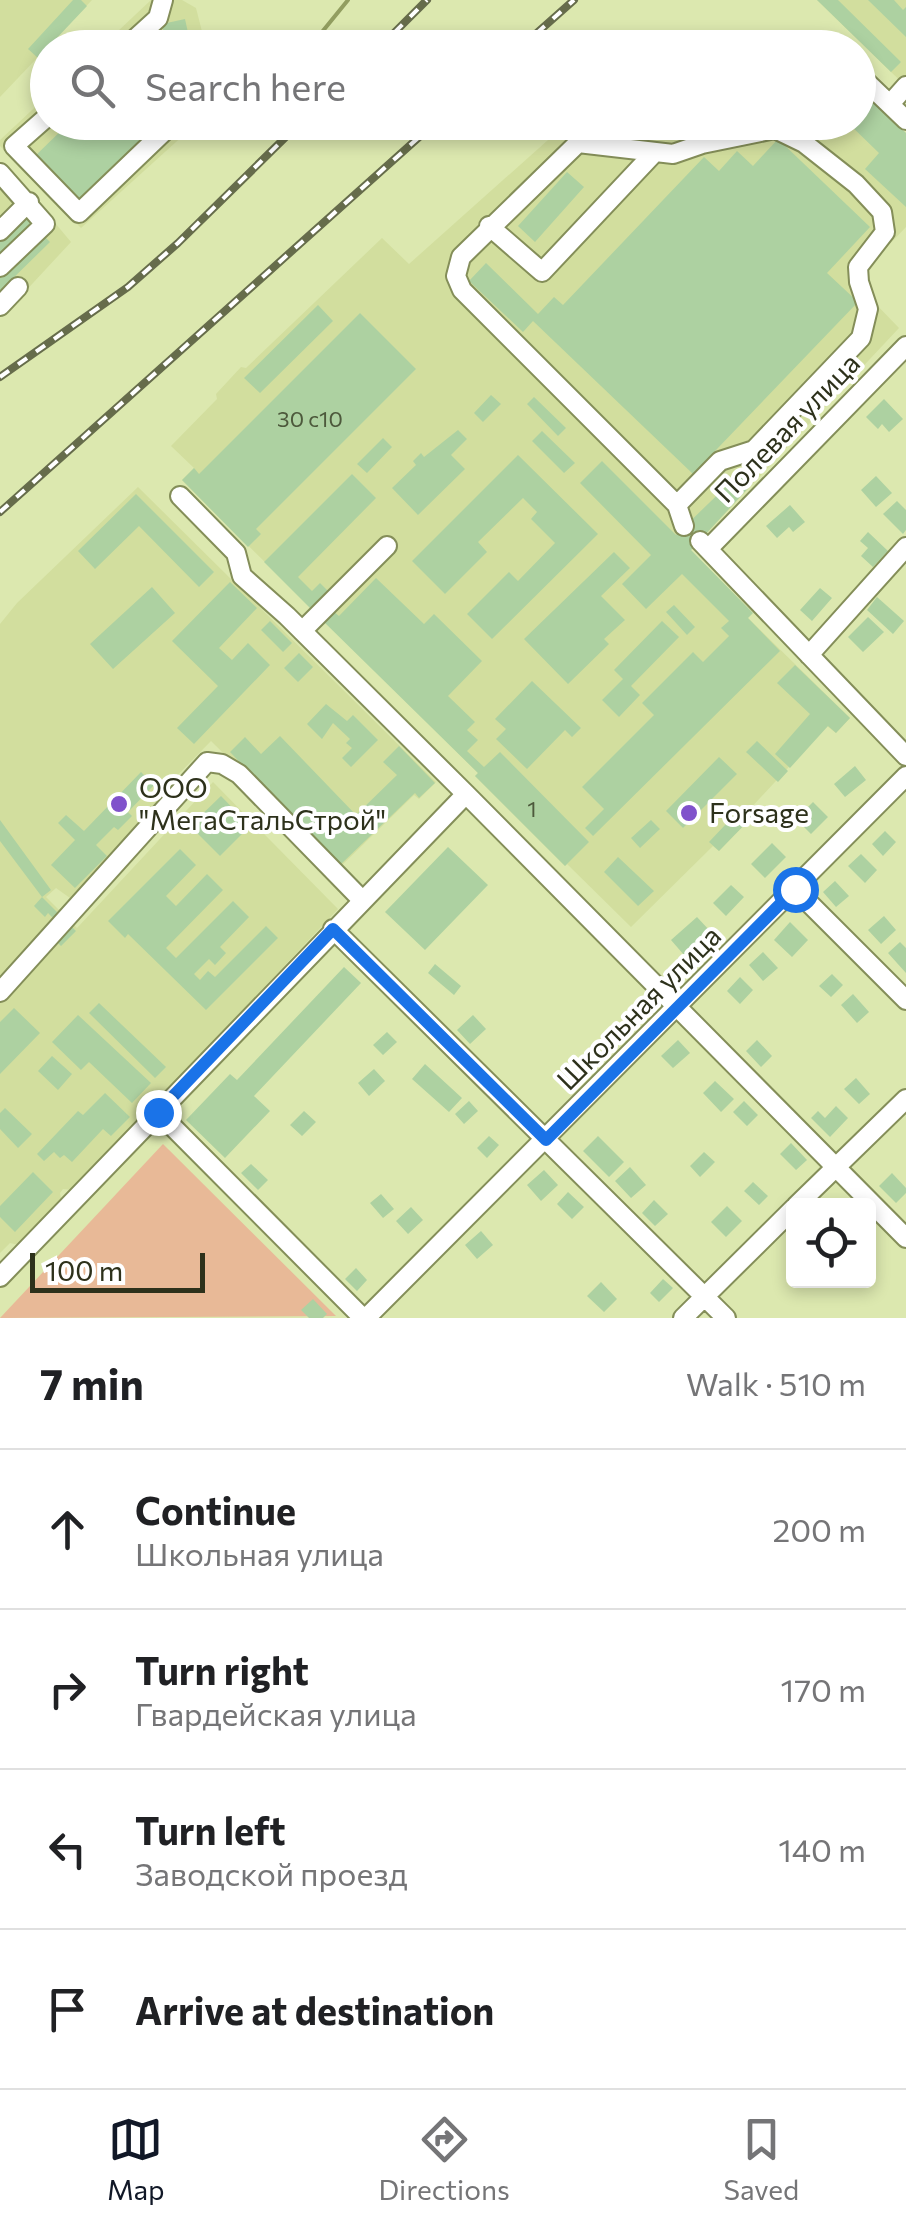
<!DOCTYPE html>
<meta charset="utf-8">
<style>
:root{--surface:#fff;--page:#f2f2f2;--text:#202124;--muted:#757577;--line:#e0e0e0;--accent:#111827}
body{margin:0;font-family:Commissioner,sans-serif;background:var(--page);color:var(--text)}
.controls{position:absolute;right:30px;bottom:30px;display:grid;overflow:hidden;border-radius:10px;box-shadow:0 5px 15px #0003}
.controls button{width:90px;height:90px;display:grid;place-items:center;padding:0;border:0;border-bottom:2px solid var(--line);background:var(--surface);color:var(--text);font:50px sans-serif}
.scale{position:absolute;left:30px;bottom:25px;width:175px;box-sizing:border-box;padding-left:10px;border:5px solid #2d311b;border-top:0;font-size:28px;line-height:35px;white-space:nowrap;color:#2d311b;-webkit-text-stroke:8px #fff;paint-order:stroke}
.stop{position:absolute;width:30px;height:30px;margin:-22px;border:8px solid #1a73e8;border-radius:50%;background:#fff}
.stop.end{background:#1a73e8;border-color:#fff;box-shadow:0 2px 10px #0008}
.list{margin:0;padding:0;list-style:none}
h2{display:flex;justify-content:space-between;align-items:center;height:130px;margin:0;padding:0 40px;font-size:42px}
h2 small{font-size:32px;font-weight:400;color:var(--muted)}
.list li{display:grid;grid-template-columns:65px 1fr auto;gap:30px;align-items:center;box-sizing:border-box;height:160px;padding:0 40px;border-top:2px solid var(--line)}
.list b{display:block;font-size:38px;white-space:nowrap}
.list p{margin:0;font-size:32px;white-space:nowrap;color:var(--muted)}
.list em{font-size:32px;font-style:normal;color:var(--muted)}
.icon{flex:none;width:55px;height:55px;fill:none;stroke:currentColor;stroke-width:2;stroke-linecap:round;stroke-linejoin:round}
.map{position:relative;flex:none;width:906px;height:1318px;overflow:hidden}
.search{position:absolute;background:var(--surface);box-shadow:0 5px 15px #0003;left:30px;right:30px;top:30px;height:110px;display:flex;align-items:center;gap:25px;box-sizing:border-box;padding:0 35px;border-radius:55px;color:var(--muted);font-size:38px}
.sheet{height:770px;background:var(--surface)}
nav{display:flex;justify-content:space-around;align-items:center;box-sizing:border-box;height:140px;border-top:2px solid var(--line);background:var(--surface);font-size:28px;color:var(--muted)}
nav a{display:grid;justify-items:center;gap:5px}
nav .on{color:var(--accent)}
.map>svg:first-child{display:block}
.built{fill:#d2de9e}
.green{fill:#e8b997}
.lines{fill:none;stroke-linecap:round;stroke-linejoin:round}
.stream{stroke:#929e60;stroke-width:4}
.building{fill:#add1a1}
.minor-casing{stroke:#848e59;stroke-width:22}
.minor{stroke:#fff;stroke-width:18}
.rail-casing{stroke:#666c4b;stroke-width:8}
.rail{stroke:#fff;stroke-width:4;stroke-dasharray:11;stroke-linecap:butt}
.route{stroke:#1a73e8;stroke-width:12}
.poi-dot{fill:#8052cb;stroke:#fff;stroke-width:4}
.labels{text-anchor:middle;stroke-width:8;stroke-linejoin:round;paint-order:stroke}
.number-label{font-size:22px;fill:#4d593c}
.street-label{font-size:28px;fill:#2d311b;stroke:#fff}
.poi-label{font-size:28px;fill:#2d311b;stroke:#fff;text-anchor:start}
</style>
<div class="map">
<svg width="906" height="1318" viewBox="0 0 906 1318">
<rect width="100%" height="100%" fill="#dce8af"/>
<!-- built -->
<path class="built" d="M0,0H92L0,97Z
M151,0H182L196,8L206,47L100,48Z
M817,0H906V86L891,72Z
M859,88L906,133V227L866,269L871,299L899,328L691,550L748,618L850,718L836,733L827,726L747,812L752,817L719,851L713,846L631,927L567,864L565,866L475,776L478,773L182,480L194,468L171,446L217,399L216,394L241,367L246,368L382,238L409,264L567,123L710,122L744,127L749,122H858Z
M47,96L48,122L197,123L81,228L0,146V140Z
M0,168L13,173L71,242L8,310L0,313Z
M138,487L436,782L419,799L414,795L339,868L211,741L165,788L170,795L70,898L56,888L46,897L77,928L213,782L338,909L73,1190L63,1189L60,1193L61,1199L19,1245L10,1243L0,1253V624L17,603Z"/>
<!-- green -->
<path class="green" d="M163,1144L336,1316L0,1318Z"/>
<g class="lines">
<!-- stream -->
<path class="stream" d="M309,48L348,0"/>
</g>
<!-- building -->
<path class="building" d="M73,0H81L87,6L38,58L28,49Z
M817,0H838L901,62L891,72Z
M868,0H894L903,10L906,7V37Z
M185,19L191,46L167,48L162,24Z
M858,88L906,133V207L865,169L879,153L847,122H858Z
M70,122H129L146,140L77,206L32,159Z
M778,139L870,227L827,273L858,302L693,474L533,321L523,332L469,281L486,263L538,314L554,297L563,305L704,157L719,171L737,151L753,166Z
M567,172L584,187L535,242L518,226Z
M24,215L32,224L0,255V238Z
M42,234L50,242L0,291V274Z
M318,305L333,321L260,393L244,378Z
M360,313L416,369L256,529L261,534L248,547L182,480L194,468L199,474Z
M491,395L501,404L483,422L474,413Z
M534,397L566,428L558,436L527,404Z
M884,399L903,419L889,432L882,424L878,429L866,417Z
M458,430L467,439L451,455L465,469L418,515L392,488L416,465L413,461L421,453L424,457Z
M542,431L575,463L564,473L532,441Z
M383,438L392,447L367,473L357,464Z
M518,455L598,534L492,639L467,614L509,572L518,581L555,543L531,519L537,512L523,498L478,542L487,552L445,594L412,561Z
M602,461L676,535L740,473L752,484L691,550L753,613L748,618L780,651L593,836L585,828L604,809L582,787L654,715L642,703L693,652L703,662L729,636L721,628L729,621L682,574L646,609L622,584L651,555L580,483Z
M352,474L376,498L298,577L312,591L320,583L328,591L310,608L264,562Z
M876,476L892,493L876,507L861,490Z
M136,494L214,572L199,587L139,526L95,569L78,551Z
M897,501L906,510V530L903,534L883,514Z
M790,505L805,522L793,532L789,527L777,538L766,526Z
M868,532L888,551L873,567L861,556L868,548L860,541Z
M614,552L630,568L601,596L625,620L604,639L609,644L568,684L524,639Z
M376,578L424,624L434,614L482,661L448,696L475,722L467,730L478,740L467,751L484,767L500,752L589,842L565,866L475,776L478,773L323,621L333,611L339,616Z
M230,582L257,608L219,648L232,660L248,643L270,665L194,744L177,728L218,686L172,641Z
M152,587L175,613L113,669L90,644Z
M820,588L832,598L812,621L800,610Z
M877,597L904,621L893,634L867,610Z
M674,605L695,627L687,635L666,612Z
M868,617L884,632L863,652L848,637Z
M270,621L292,643L283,652L261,630Z
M662,621L679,637L631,686L640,695L619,717L602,700L623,679L614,670Z
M299,653L313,667L298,682L284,668Z
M795,665L850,718L836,733L828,726L790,768L775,754L810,714L777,683Z
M532,681L581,728L572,737L565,730L527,769L496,739L506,729L495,719Z
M326,704L347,721L353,715L378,740L351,767L342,758L352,748L346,743L350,739L333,723L322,739L307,724Z
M280,736L356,815L397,775L383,762L399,746L435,783L419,798L415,793L339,866L230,752L245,737L261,754Z
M757,741L788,771L778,782L746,752Z
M719,757L737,774L683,828L666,811Z
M855,766L866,780L845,797L834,784Z
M141,772L154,785L128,812L132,816L118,830L114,827L96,845L107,856L75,888L51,865L75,840L58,823L66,815L84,831Z
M221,796L250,826L220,856L190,826Z
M813,802L828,817L811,834L796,819Z
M742,807L752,817L719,851L709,842Z
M0,820L51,890L42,897L0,841Z
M651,820L660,829L640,848L631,838Z
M885,831L896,842L883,856L872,844Z
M772,843L786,857L765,878L751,864Z
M448,847L488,885L425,950L385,912Z
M180,849L196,865L166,896L176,906L207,874L223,890L166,948L176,958L233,901L249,917L220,947L226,953L215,965L209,959L194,974L200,980L208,971L215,977L266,926L278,938L206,1010L128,934L125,938L108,921Z
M861,854L877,870L865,883L848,866Z
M618,857L654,891L638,906L604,872Z
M835,881L849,896L836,907L823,892Z
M731,885L744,897L726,916L713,903Z
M42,897L76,931L61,946L48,933L58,923L48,913L45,917L34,906Z
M884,916L896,930L881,944L868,930Z
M697,917L710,931L684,955L671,940Z
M790,922L808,940L792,957L774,940Z
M900,942L906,948V973L888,953Z
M763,952L778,968L763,981L749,965Z
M435,964L461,986L454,995L428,973Z
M344,967L361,983L254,1096L270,1111L225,1158L186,1120L230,1074L237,1080Z
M832,974L843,985L831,997L819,986Z
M740,977L753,990L740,1004L727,991Z
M853,994L869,1012L857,1023L841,1005Z
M99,1003L166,1067L155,1078L89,1013Z
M14,1008L40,1033L0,1074V1022Z
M78,1015L151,1083L132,1103L89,1062L81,1070L52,1042Z
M473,1015L486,1029L470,1044L457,1030Z
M387,1032L397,1042L383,1055L373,1045Z
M678,1040L690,1053L673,1068L661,1056Z
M757,1040L772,1056L761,1067L746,1051Z
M52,1056L72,1074L58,1090L38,1071Z
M425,1064L462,1098L449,1112L412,1079Z
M374,1069L385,1081L369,1096L358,1083Z
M856,1078L870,1094L859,1104L844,1089Z
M715,1081L734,1099L721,1112L703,1093Z
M105,1093L130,1117L111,1136L103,1129L72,1162L64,1155L60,1158L54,1152L44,1161L37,1154L78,1111L83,1115Z
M469,1101L478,1111L464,1124L455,1114Z
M744,1101L758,1115L747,1126L733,1112Z
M836,1106L848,1118L830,1137L811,1118L818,1111L825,1118Z
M5,1108L32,1134L18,1148L0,1129V1113Z
M304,1111L316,1122L302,1136L290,1125Z
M489,1136L499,1145L487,1158L477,1148Z
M598,1136L624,1162L609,1177L583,1151Z
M791,1143L807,1160L796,1170L780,1154Z
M704,1152L715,1162L700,1177L690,1166Z
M251,1164L268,1180L258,1190L241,1173Z
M630,1167L646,1185L631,1198L615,1181Z
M544,1170L558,1185L541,1201L527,1185Z
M33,1172L53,1192L15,1232L0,1217V1206Z
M892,1173L906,1188V1193L896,1203L879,1186Z
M753,1182L768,1196L759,1205L744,1191Z
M568,1192L584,1207L572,1219L557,1204Z
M381,1194L394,1209L383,1218L370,1203Z
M654,1200L668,1214L655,1226L642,1213Z
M727,1206L742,1221L726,1237L711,1222Z
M411,1207L423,1220L408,1234L396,1221Z
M481,1231L493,1245L477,1259L465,1245Z
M356,1268L367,1280L357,1291L345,1279Z
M663,1279L673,1288L659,1302L650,1293Z
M601,1282L617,1299L604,1312L587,1296Z
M313,1299L327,1314L323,1318H309L301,1310Z"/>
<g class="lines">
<!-- minor casing -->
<g class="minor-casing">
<path id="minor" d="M125,48L158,18L163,0
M858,74L906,120
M890,104L906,86
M48,116L14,146L79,213L174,122
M0,173L45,224L0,267
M489,226L542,272L655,152
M0,231L29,202
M0,306L18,287
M180,496L236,553L242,576L287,616L466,794L906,1238
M677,505L720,461L754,450L861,338L868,309L859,282L858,267L885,232L882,212L856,184L804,143L775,129L702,144L673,154L578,143L461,257L456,276L462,290L677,505L684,526
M700,541L906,756
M708,549L906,346
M302,631L387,546
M809,655L906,547
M795,889L906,1000
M333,929L726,1318
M0,992L207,762L222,764L239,774L362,900
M158,1112L363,1318
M796,1206L906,1099
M0,1277L466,794
M366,1318L906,776
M683,1318L794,1208"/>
</g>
<!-- minor -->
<use href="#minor" class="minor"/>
<!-- rail casing -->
<g class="rail-casing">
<path id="rail" d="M379,48L427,0
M520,48L574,0
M0,377L128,287L178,243L301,122
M0,512L436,122"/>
</g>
<!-- rail -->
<use href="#rail" class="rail"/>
</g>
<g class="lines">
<!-- route -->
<path class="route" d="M158,1112L333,929L546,1140L795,889"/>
</g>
<!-- markers -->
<g class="poi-dot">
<circle cx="119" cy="804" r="10"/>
<circle cx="689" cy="813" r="10"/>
</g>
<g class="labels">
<!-- number labels -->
<g class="number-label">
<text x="310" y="427">30 с10</text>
<text x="532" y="817">1</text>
</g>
<!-- street labels -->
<g class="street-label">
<text transform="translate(787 428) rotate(-46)" y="10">Полевая улица</text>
<text transform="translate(639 1008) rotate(-45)" y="10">Школьная улица</text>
</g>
<!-- poi labels -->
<g class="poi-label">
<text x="139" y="798">ООО<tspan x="139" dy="32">"МегаСтальСтрой"</tspan></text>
<text x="709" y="823">Forsage</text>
</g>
</g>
</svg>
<div class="controls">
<button><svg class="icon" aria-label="locate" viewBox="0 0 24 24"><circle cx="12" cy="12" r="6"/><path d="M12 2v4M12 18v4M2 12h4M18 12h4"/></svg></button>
</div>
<div class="scale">100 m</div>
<div class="stop" style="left:795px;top:889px"></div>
<div class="stop end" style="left:158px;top:1112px"></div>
<div class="search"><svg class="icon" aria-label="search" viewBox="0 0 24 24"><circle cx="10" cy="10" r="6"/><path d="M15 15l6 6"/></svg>Search here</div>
</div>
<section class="sheet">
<h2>7 min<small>Walk · 510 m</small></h2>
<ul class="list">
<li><svg class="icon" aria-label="ahead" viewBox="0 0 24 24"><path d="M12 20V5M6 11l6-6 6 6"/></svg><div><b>Continue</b><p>Школьная улица</p></div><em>200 m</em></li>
<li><svg class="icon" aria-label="right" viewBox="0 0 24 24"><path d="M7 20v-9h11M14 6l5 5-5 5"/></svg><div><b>Turn right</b><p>Гвардейская улица</p></div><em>170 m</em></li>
<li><svg class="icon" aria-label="left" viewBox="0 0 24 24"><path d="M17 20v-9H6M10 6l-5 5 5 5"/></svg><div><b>Turn left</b><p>Заводской проезд</p></div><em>140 m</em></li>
<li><svg class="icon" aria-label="arrive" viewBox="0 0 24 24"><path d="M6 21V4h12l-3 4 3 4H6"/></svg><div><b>Arrive at destination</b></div></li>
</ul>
</section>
<nav>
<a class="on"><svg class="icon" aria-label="map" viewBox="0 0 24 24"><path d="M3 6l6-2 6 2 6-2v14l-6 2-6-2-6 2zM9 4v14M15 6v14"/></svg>Map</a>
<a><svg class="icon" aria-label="directions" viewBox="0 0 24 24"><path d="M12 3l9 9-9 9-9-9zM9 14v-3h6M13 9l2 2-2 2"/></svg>Directions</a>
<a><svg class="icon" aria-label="saved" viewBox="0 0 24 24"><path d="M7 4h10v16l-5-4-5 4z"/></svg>Saved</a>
</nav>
